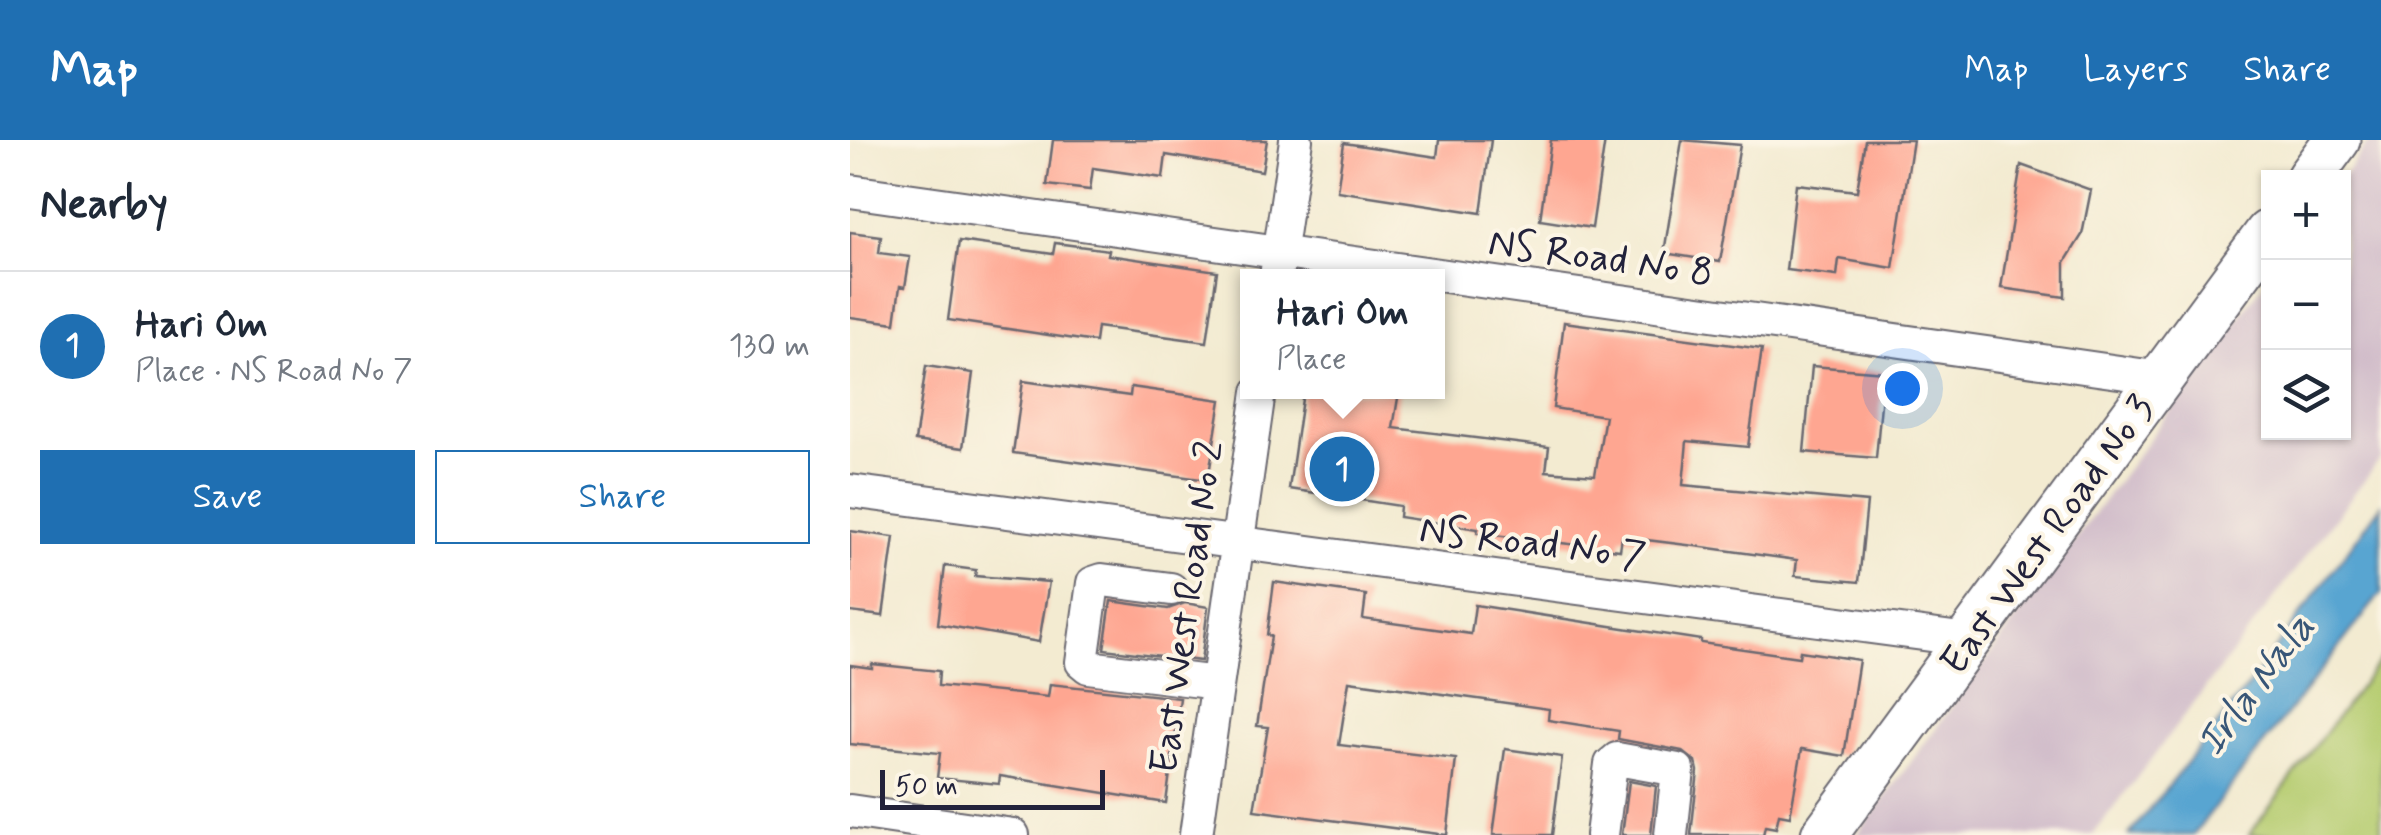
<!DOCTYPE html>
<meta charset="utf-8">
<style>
:root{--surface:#fff;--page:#f6f6f7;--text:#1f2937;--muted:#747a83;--line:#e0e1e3;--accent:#1f6fb2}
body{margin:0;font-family:Mynerve,sans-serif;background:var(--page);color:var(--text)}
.controls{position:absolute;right:30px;top:30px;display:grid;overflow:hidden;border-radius:0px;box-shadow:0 2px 8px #0004}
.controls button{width:90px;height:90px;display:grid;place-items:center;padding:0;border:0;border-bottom:2px solid var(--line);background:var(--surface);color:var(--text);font:50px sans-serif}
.scale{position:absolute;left:30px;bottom:25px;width:225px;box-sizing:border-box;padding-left:10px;border:5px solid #22223b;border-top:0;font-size:28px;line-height:35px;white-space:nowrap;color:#22223b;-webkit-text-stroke:8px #fcf5e5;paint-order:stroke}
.you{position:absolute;left:1052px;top:248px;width:35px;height:35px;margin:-25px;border:8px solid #fff;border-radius:50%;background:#1a73e8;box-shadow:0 0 0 15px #1a73e833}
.badge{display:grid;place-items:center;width:65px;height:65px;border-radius:50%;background:var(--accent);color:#fff;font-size:32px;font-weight:700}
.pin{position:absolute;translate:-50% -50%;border:5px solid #fff;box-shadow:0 2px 10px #0006}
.popup{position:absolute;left:390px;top:129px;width:205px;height:130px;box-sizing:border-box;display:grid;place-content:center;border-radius:0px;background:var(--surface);filter:drop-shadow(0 2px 8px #0005);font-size:32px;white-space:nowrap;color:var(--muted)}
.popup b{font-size:38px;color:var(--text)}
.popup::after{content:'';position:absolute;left:50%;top:100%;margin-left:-20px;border:20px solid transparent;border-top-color:var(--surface)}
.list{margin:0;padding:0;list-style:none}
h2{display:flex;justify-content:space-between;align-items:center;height:130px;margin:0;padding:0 40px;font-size:42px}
h2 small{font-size:32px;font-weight:400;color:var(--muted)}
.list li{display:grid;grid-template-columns:65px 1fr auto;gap:30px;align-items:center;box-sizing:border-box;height:150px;padding:0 40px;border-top:2px solid var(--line)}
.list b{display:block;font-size:38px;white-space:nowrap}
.list p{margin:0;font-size:32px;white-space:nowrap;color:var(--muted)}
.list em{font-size:32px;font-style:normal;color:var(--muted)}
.actions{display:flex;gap:20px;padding:30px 40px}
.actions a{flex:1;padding:22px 0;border:2px solid var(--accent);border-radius:0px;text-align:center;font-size:35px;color:var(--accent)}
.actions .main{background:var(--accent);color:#fff}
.icon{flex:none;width:55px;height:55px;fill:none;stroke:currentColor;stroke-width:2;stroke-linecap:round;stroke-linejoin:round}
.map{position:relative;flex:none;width:1531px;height:695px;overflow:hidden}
header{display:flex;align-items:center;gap:60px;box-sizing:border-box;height:140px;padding:0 50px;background:var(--accent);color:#fff}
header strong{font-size:48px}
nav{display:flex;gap:55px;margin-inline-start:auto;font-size:35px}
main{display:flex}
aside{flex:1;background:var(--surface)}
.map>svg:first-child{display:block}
.industrial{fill:#d1bdca}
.green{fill:#b5cc70;stroke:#6c7756;stroke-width:2.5}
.water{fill:#59a5d1;stroke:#3e6486;stroke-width:2.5}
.building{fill:#fea691}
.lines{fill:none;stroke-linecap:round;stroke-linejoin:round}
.street-casing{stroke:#6b6870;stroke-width:36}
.secondary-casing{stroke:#6b6870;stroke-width:49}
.street{stroke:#fff;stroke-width:32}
.secondary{stroke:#fff;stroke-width:45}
.labels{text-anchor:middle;stroke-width:8;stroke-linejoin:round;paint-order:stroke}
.street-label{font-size:40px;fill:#22223b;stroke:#fcf5e5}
.water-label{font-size:42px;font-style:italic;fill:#385677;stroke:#fcf5e5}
</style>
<header>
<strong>Map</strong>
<nav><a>Map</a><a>Layers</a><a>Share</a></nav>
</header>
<main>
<aside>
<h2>Nearby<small></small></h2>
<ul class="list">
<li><span class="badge">1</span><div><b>Hari Om</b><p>Place · NS Road No 7</p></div><em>130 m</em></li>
</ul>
<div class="actions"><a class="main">Save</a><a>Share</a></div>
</aside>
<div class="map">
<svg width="1531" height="695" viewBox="0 0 1531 695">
<rect width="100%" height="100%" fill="#fcf5e5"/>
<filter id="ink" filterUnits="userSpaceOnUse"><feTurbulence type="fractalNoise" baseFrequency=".01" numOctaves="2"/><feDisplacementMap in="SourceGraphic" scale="20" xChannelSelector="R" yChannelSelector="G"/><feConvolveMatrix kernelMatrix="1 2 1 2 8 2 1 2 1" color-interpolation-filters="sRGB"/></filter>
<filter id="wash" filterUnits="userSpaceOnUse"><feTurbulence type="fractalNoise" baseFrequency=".0048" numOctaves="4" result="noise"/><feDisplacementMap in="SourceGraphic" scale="40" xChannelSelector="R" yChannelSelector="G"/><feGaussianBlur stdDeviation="2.25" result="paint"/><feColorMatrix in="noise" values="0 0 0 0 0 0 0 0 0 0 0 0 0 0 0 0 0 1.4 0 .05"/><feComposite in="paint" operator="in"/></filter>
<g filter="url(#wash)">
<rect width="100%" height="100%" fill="#f3ebd1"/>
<!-- industrial -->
<path class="industrial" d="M1520,0H1531V318L1243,695H1007L1418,138V292H1494L1493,37Z"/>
<!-- green -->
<path class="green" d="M1531,518V695H1399Z"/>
<!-- water -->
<path class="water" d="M1531,365V453L1343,695H1279L1398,546Z"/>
<g id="blocks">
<!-- building -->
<path class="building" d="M203,0H417L412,31L316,15L313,38L243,28L240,50L197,45Z
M589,0H641L631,73L487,51L494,3L587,17Z
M701,0H755L742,88L690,80Z
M832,0L890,5L870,122L814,113Z
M1015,0H1063L1043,128L989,119L987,136L936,130L946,44L1007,51Z
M1171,25L1241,50L1232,95L1215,122V157L1151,148Z
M0,92L31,96L29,113L60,117L55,147L50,146L45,183L0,177Z
M109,101L203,114L205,103L259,110L258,115L367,131L357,202L247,187L245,202L98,180Z
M714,182L912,209L898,307L837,301L833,345L1017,362L1009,442L945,436L947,420L845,406L772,397L770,410L627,393L628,389L549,377L550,366L439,349L453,252H549L543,288L699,307L696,331L745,335L755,276L703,268Z
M76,226L123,233L113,308L65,301Z
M962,226L1034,232L1026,318L954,312Z
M173,241L280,256L281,247L371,260L358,340L163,313Z
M0,391L44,397L33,476L0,472Z
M95,426L126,430L125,436L199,442L189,502L88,484Z
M424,442L516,455L513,479L621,494L625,465L851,500V503L949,517L950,511L1009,520L994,616L952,609L940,676L929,674L926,688L915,686L913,695H841L848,631L846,622L832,611L768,599L769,591L698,580L699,569L499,541L489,605L606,619L597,695L404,670L418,587L407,586L421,496L417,495Z
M261,461L318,469L335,463L358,467L351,521L254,509Z
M22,524L89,531L88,546L198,557L200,544L330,558L316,663L150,636L149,644L87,638L90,613L0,604V525L22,528Z
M655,609L712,617L702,695H643Z
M779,641L806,646L801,695H772Z"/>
</g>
</g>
<g filter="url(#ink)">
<use href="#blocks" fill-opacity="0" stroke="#6b6870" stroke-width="2.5"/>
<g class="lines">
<!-- street casing -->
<g class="street-casing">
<path id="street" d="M0,51L1311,238
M426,136L446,0
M0,351L1118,500
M321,449L252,440L243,443L232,522L238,527L367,543
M0,671L163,695
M346,695L409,252
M752,695L761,624L767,619L828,630L821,695"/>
</g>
<!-- secondary casing -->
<g class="secondary-casing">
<path id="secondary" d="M1459,38L1487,0
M974,695L1418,93"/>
</g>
<!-- street -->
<use href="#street" class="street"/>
<!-- secondary -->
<use href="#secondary" class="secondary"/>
</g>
</g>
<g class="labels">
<!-- street labels -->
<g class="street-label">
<text transform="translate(751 116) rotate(8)" y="14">NS Road No 8</text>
<text transform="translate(1196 394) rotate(-54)" y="14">East West Road No 3</text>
<text transform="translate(683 401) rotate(7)" y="14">NS Road No 7</text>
<text transform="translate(335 467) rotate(-82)" y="14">East West Road No 2</text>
</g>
<!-- water labels -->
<g class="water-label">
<text transform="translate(1404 543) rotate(-53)" y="15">Irla Nala</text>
</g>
</g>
</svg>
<div class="controls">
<button>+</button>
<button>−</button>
<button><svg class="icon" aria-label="layers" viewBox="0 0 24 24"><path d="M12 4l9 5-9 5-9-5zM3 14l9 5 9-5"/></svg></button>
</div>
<div class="scale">50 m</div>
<div class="you"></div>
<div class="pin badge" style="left:492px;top:329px">1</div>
<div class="popup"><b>Hari Om</b>Place</div>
</div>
</main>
